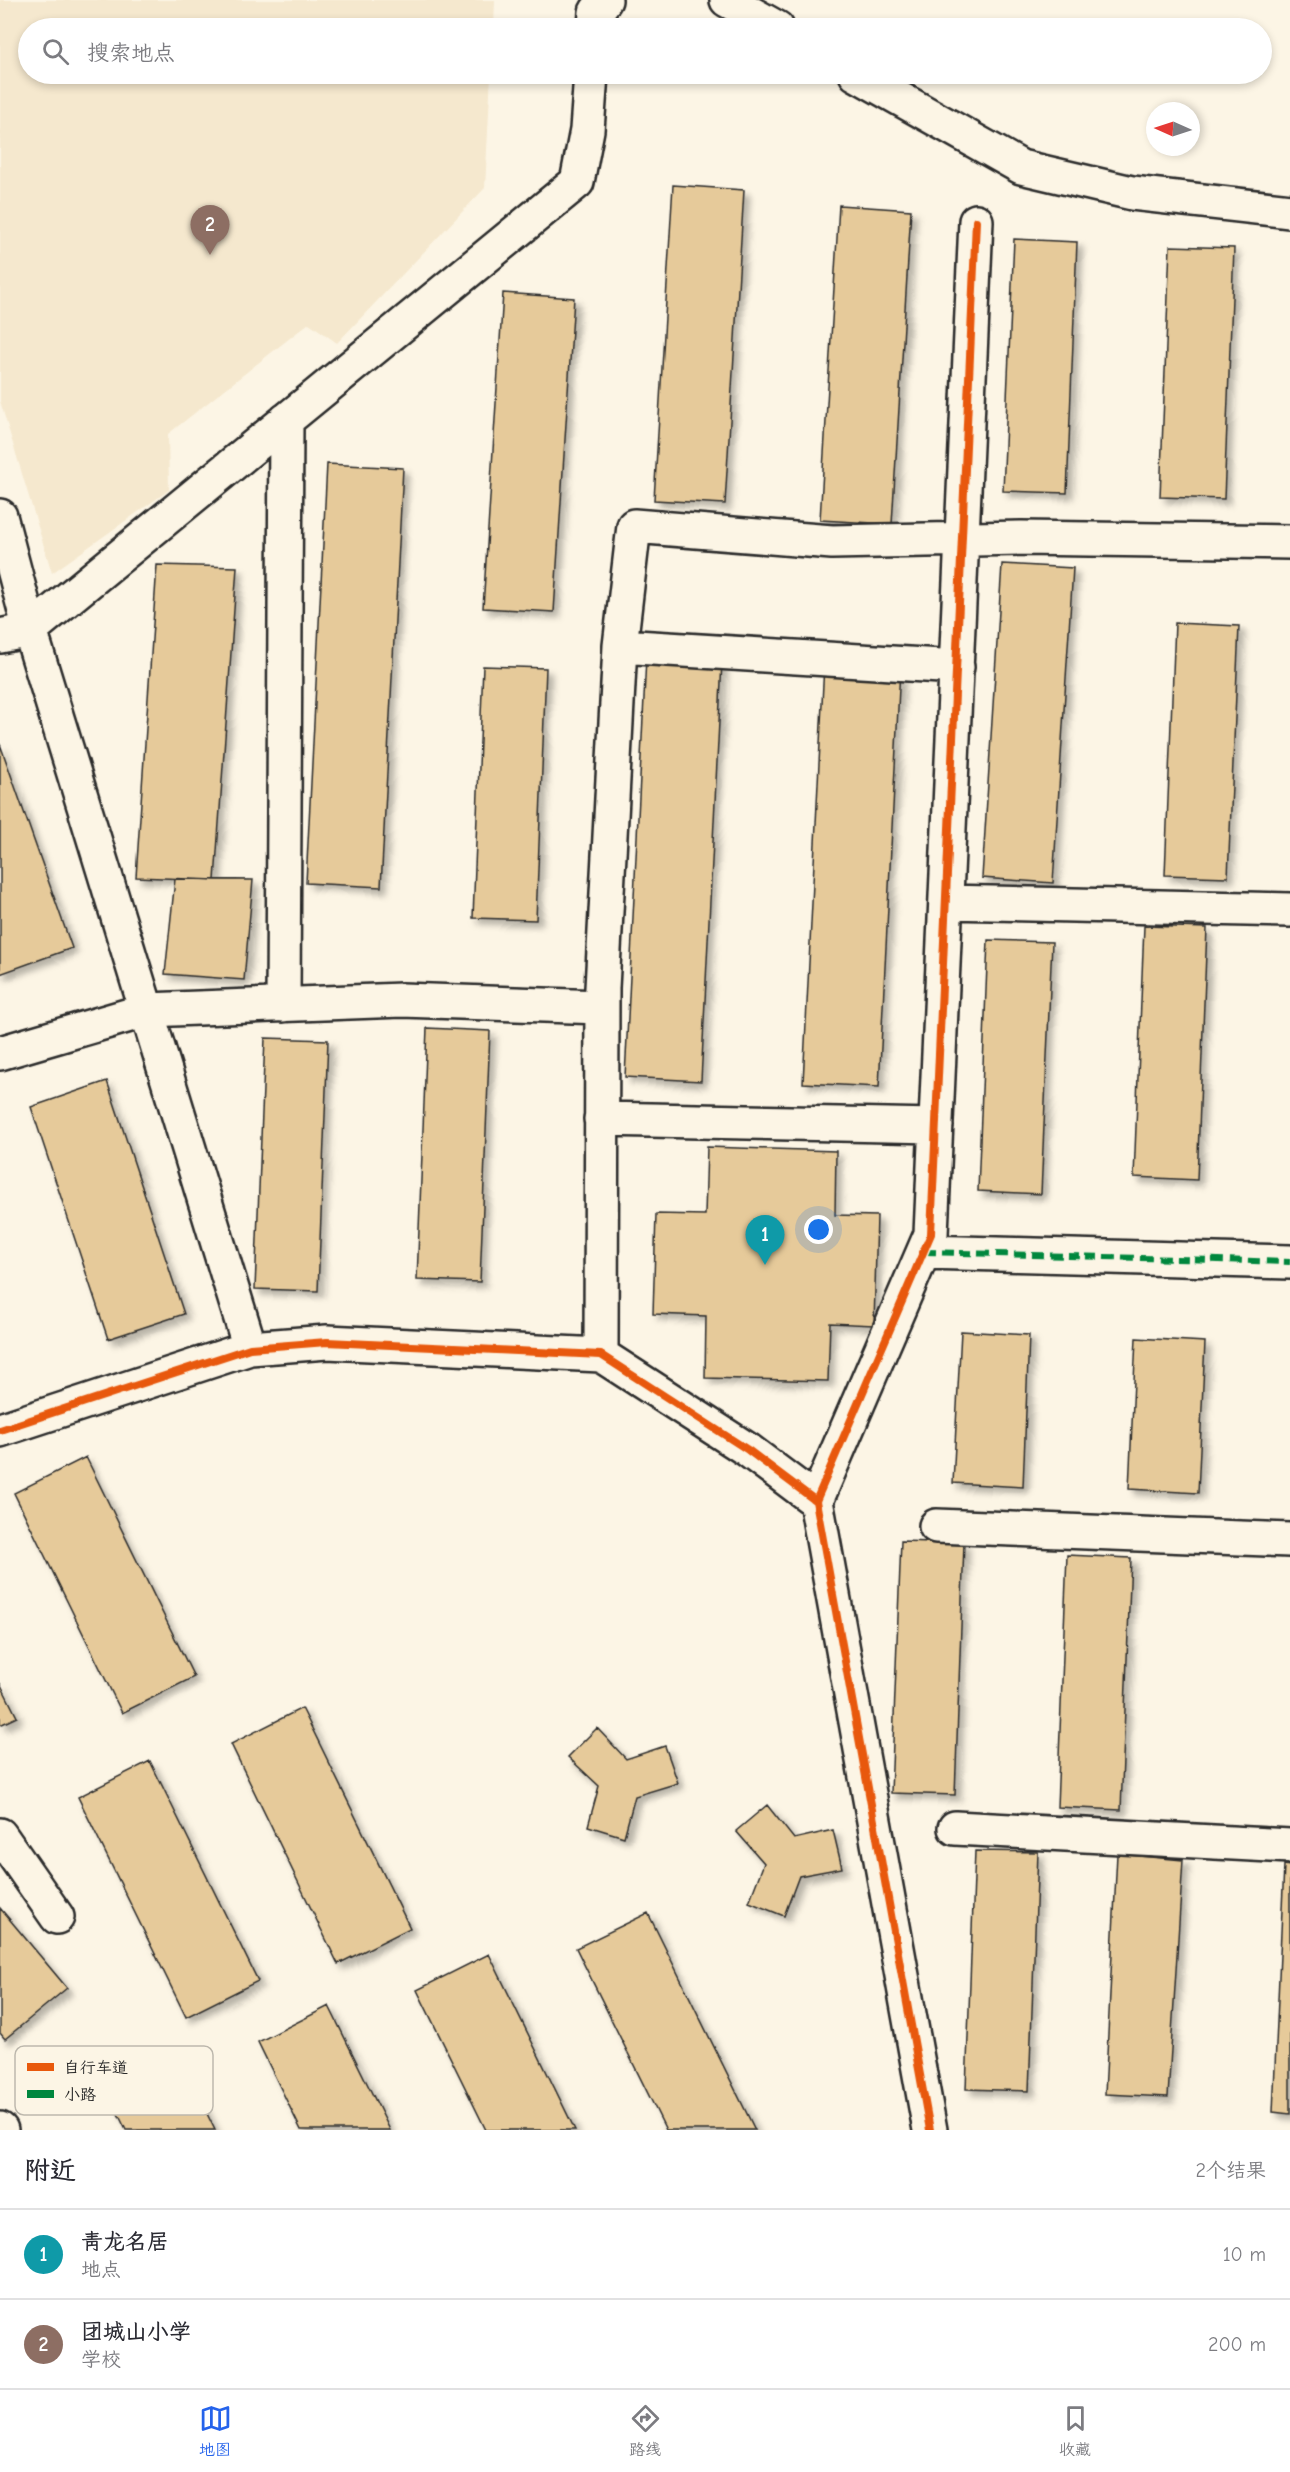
<!DOCTYPE html>
<html lang="zh">
<meta charset="utf-8">
<style>
:root{--surface:#fff;--page:#f2f2f3;--text:#2b2b33;--muted:#7c7c81;--line:#e1e1e2;--accent:#2563eb}
body{margin:0;font-family:"Comic Neue","LXGW WenKai TC",sans-serif;background:var(--page);color:var(--text)}
.compass{position:absolute;left:1146px;top:102px;width:54px;height:54px;border-radius:50%;background:var(--surface);box-shadow:0 3px 9px #0003;rotate:273deg}
.you{position:absolute;left:819px;top:1230px;width:21px;height:21px;margin:-15px;border:4px solid #fff;border-radius:50%;background:#1a73e8;box-shadow:0 0 0 9px #1a73e833}
.badge{display:grid;place-items:center;width:39px;height:39px;border-radius:50%;background:var(--accent);color:#fff;font-size:20px;font-weight:700}
.pin{position:absolute;translate:-50% -50px;filter:drop-shadow(0 2px 3px #0008)}
.pin::after{content:'';position:absolute;top:32px;width:21px;height:18px;background:inherit;clip-path:polygon(0 0,100% 0,50% 100%)}
.list{margin:0;padding:0;list-style:none}
h2{display:flex;justify-content:space-between;align-items:center;height:78px;margin:0;padding:0 24px;font-size:26px}
h2 small{font-size:20px;font-weight:400;color:var(--muted)}
.list li{display:grid;grid-template-columns:39px 1fr auto;gap:18px;align-items:center;box-sizing:border-box;height:90px;padding:0 24px;border-top:2px solid var(--line)}
.list b{display:block;font-size:22px;white-space:nowrap}
.list p{margin:0;font-size:20px;white-space:nowrap;color:var(--muted)}
.list em{font-size:20px;font-style:normal;color:var(--muted)}
.icon{flex:none;width:33px;height:33px;fill:none;stroke:currentColor;stroke-width:2;stroke-linecap:round;stroke-linejoin:round}
.map{position:relative;flex:none;width:1290px;height:2130px;overflow:hidden}
.search{position:absolute;background:var(--surface);box-shadow:0 3px 9px #0003;left:18px;right:18px;top:18px;height:66px;display:flex;align-items:center;gap:15px;box-sizing:border-box;padding:0 21px;border-radius:33px;color:var(--muted);font-size:22px}
.sheet{height:258px;background:var(--surface)}
nav{display:flex;justify-content:space-around;align-items:center;box-sizing:border-box;height:84px;border-top:2px solid var(--line);background:var(--surface);font-size:16px;color:var(--muted)}
nav a{display:grid;justify-items:center;gap:3px}
nav .on{color:var(--accent)}
.map>svg:first-child{display:block}
.built{fill:#f5e8ce}
.building{fill:#e6ca9a;stroke:#2b2b2b;stroke-width:1.5;filter:url(#shadow)}
.lines{fill:none;stroke-linecap:round;stroke-linejoin:round}
.minor-casing{stroke:#2b2b2b;stroke-width:38}
.minor{stroke:#fcf5e5;stroke-width:33}
.quiet{stroke:#00873e;stroke-width:6;stroke-dasharray:12 6;stroke-linecap:butt}
.cycleway-casing{stroke:#fcf5e5;stroke-width:11}
.cycleway{stroke:#e8590c;stroke-width:8}
.key{fill:#fcf5e5;stroke:#bdb8ad;stroke-width:1.5}
.key-label{font-size:16px;fill:#2b2b2b}
</style>
<div class="map">
<svg width="1290" height="2130" viewBox="0 0 1290 2130">
<defs>
<filter id="shadow"><feDropShadow dx="5.5" dy="5.5" stdDeviation="3" flood-color="#0004"/></filter>
</defs>
<rect width="100%" height="100%" fill="#fcf5e5"/>
<filter id="ink" filterUnits="userSpaceOnUse"><feTurbulence type="fractalNoise" baseFrequency=".0167" numOctaves="2"/><feDisplacementMap in="SourceGraphic" scale="12" xChannelSelector="R" yChannelSelector="G"/><feConvolveMatrix kernelMatrix="1 2 1 2 8 2 1 2 1" color-interpolation-filters="sRGB"/></filter>
<g filter="url(#ink)">
<!-- built -->
<path class="built" d="M0,0H495L494,28H28V74H491L485,188L337,343L309,323L168,434L169,490L52,573L0,401Z"/>
<!-- building -->
<path class="building" d="M673,185L744,190L725,504L654,500Z
M839,205L911,210L892,524L820,520Z
M1014,239L1077,242L1067,493L1003,491Z
M1170,246L1234,248L1224,499L1160,497Z
M503,293L574,298L554,612L483,608Z
M327,464L403,468L381,887L306,883Z
M1002,564L1073,568L1053,883L982,878Z
M157,565L237,567L215,880L136,877Z
M1175,623L1239,626L1228,877L1165,875Z
M646,658L722,662L701,1081L625,1077Z
M824,664L900,668L879,1087L803,1083Z
M483,666L546,668L536,920L473,918Z
M0,744L72,948L0,974Z
M175,879L253,880L244,980L165,974Z
M1144,926L1207,928L1197,1180L1134,1177Z
M988,940L1052,942L1041,1194L978,1191Z
M427,1028L490,1031L480,1282L417,1280Z
M265,1038L328,1040L318,1291L255,1289Z
M107,1081L184,1314L108,1339L31,1107Z
M707,1147L836,1151L835,1215L877,1216L874,1325L830,1323L828,1381L705,1378L706,1316L653,1314L656,1214L705,1215Z
M961,1331L1029,1335L1023,1487L953,1483Z
M1136,1338L1205,1342L1198,1493L1129,1489Z
M86,1457L194,1677L122,1713L14,1493Z
M901,1541L964,1543L955,1795L891,1793Z
M1067,1555L1131,1558L1121,1810L1057,1807Z
M0,1683L17,1717L0,1725Z
M302,1708L410,1928L338,1964L231,1744Z
M597,1728L626,1759L665,1746L678,1783L635,1796L624,1837L588,1826L599,1786L568,1757Z
M150,1761L258,1981L186,2017L78,1797Z
M767,1805L794,1839L833,1830L842,1868L799,1876L784,1916L749,1902L764,1863L736,1831Z
M975,1851L1038,1852L1029,2091L966,2089Z
M1117,1854L1183,1860L1168,2097L1105,2094Z
M1284,1865L1290,1866V2114L1273,2112Z
M0,1908L67,1988L5,2039L0,2033Z
M648,1913L755,2130H666L576,1948Z
M489,1954L575,2130H486L417,1990Z
M329,2006L390,2130H301L258,2042Z
M175,2049L215,2130H126L104,2085Z"/>
<g class="lines">
<!-- minor casing -->
<g class="minor-casing">
<path id="minor" d="M727,0L777,28
M595,28L596,12L605,0
M856,74L1021,167L1132,193L1290,211
M0,516L30,630L250,1348
M0,636L30,630L577,182L587,130L591,74
M957,667L620,646L634,526L832,542L1021,538L1290,542
M946,902L1290,910
M283,1005L286,420
M0,1053L147,1010L402,1000L601,1007L620,646
M601,1119L936,1126
M924,1252L1290,1262
M601,1355L602,989
M0,1430L250,1348L327,1342L601,1355L748,1450L816,1501L930,2130
M816,1501L931,1234L976,221
M936,1526L1290,1540
M955,1828L1290,1846
M0,1835L57,1917
M0,2129L1,2130"/>
</g>
<!-- minor -->
<use href="#minor" class="minor"/>
<!-- quiet -->
<path class="quiet" d="M924,1252L1290,1262"/>
<!-- cycleway casing -->
<g class="cycleway-casing">
<path id="cycleway" d="M0,1430L250,1348L327,1342L601,1355L748,1450L816,1501L930,2130
M816,1501L931,1234L976,221"/>
</g>
<!-- cycleway -->
<use href="#cycleway" class="cycleway"/>
</g>
</g>
<!-- legend -->
<rect x="15" y="2046" width="198" height="69" rx="9" class="key"/>
<rect x="27" y="2063" width="27" height="8" fill="#e8590c"/>
<rect x="27" y="2090" width="27" height="8" fill="#00873e"/>
<g class="key-label">
<text x="64" y="2073">自行车道</text>
<text x="64" y="2100">小路</text>
</g>
</svg>
<svg class="compass" viewBox="-18 -18 36 36"><path d="M0-13l5 13h-10z" fill="#e53935"/><path d="M0 13l5-13h-10z" fill="#7c7c81"/></svg>
<div class="you"></div>
<div class="pin badge" style="left:765px;top:1265px;background:#0f9aa8">1</div>
<div class="pin badge" style="left:210px;top:255px;background:#8d6e63">2</div>
<div class="search"><svg class="icon" aria-label="search" viewBox="0 0 24 24"><circle cx="10" cy="10" r="6"/><path d="M15 15l6 6"/></svg>搜索地点</div>
</div>
<section class="sheet">
<h2>附近<small>2个结果</small></h2>
<ul class="list">
<li><span class="badge" style="background:#0f9aa8">1</span><div><b>青龙名居</b><p>地点</p></div><em>10 m</em></li>
<li><span class="badge" style="background:#8d6e63">2</span><div><b>团城山小学</b><p>学校</p></div><em>200 m</em></li>
</ul>
</section>
<nav>
<a class="on"><svg class="icon" aria-label="map" viewBox="0 0 24 24"><path d="M3 6l6-2 6 2 6-2v14l-6 2-6-2-6 2zM9 4v14M15 6v14"/></svg>地图</a>
<a><svg class="icon" aria-label="directions" viewBox="0 0 24 24"><path d="M12 3l9 9-9 9-9-9zM9 14v-3h6M13 9l2 2-2 2"/></svg>路线</a>
<a><svg class="icon" aria-label="saved" viewBox="0 0 24 24"><path d="M7 4h10v16l-5-4-5 4z"/></svg>收藏</a>
</nav>
